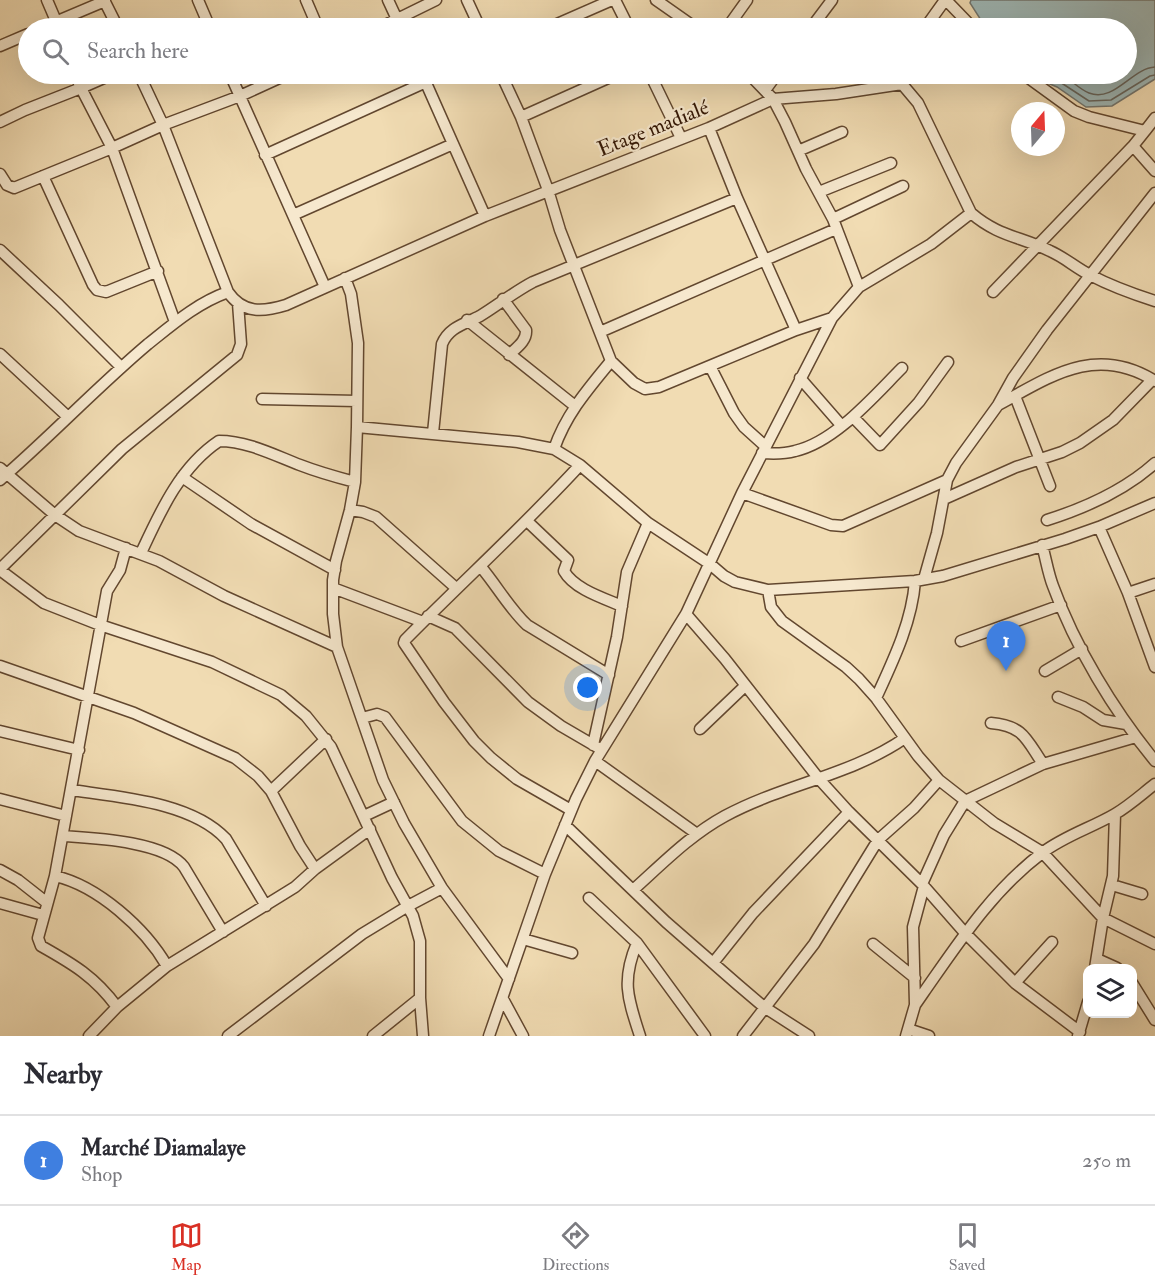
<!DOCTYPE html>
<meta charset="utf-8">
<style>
:root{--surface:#fff;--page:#f2f2f3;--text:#2b2b33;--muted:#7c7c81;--line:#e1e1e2;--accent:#d93025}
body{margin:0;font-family:"IM FELL Double Pica",serif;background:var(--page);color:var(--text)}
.controls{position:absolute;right:18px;bottom:18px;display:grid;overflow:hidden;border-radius:12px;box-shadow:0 6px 24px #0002}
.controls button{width:54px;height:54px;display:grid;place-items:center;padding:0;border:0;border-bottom:2px solid var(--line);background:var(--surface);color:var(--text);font:30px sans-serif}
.compass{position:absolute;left:1011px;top:102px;width:54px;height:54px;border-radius:50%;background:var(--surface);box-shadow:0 6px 24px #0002;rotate:19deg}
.you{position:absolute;left:588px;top:688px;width:21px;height:21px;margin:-15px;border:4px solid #fff;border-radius:50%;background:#1a73e8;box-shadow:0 0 0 9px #1a73e833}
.badge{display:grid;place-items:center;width:39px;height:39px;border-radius:50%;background:var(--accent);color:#fff;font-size:20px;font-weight:700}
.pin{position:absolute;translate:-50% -50px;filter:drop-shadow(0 2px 3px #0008)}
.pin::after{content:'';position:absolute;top:32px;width:21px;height:18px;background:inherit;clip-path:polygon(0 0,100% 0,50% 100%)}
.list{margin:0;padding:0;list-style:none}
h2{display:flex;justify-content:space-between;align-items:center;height:78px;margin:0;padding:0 24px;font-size:26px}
h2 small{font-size:20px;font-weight:400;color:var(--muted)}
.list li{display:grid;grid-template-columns:39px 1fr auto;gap:18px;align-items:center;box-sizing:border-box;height:90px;padding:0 24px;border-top:2px solid var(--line)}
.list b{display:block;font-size:22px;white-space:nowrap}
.list p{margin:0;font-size:20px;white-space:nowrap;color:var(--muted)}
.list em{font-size:20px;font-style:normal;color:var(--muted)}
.icon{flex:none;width:33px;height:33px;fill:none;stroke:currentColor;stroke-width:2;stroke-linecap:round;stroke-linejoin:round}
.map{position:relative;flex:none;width:1155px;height:1036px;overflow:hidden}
.search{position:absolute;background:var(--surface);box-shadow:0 6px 24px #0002;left:18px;right:18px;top:18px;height:66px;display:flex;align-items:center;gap:15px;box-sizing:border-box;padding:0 21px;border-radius:33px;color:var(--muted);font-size:22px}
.sheet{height:168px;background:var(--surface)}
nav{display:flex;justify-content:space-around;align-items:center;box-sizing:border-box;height:84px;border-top:2px solid var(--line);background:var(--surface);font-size:16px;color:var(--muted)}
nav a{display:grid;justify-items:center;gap:3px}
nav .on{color:var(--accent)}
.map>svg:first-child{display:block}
.water{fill:#9fb9b8;stroke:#737770;stroke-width:1.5}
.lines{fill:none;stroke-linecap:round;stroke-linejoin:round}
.shore{stroke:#68675e;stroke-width:1.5}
.street-casing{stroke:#62472f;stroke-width:13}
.street{stroke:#f6e8ce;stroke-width:10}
.labels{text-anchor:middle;stroke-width:4.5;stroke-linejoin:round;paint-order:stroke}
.street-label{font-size:21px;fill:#321503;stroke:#f6e8ce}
</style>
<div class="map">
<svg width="1155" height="1036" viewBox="0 0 1155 1036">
<rect width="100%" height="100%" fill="#f1dcb3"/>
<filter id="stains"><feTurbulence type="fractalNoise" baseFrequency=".00333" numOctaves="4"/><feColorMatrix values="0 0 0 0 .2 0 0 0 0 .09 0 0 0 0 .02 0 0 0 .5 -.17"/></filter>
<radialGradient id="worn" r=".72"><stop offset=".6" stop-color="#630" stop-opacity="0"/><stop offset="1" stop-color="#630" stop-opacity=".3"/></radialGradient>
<!-- water -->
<path class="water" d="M971,0H1155V79L1112,106L1086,107L1057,87L1043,81L1034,74H1126V28H986L970,3Z"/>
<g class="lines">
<!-- shore -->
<path class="shore" d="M1044,74L1060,82L1089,101L1111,100L1150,76L1155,75
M1061,74C1070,79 1079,89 1089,93C1114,103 1132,68 1155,67"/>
<!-- street casing -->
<g class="street-casing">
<path id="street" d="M47,0L59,28
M104,0L118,28
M198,0L210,28
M306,0L318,28
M388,0L401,28
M467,0L480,28
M615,0L629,28
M656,0L696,28
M946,0L973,28
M41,28L105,1
M379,28L436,0
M548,28L612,0
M727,28L747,0
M811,28L832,0
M925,28L945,0
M0,46L28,34
M113,74L81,88L112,148L175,322
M139,74L163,125L228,292C243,314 263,312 286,305L485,216L709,128L773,99L836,94L902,84L906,74
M230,74L325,287
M422,74L485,216
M501,74L521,117L548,190L560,230L611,361L634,383L645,389L659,387L796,330L832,318
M650,74L681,138
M1023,74L1074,111L1089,117L1145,131L1155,118
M902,84L918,103L971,213C999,237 1020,236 1050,251C1064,257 1076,268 1090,275C1111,286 1133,294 1155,301
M766,89L777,74
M521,117L617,74
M0,122L25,110L81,88L75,74
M709,128L737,198L796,330
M1145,131L1133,146L1155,171
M798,151L842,132
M265,155L426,82
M0,174L7,185L14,188L112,148L163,125L240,96L288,74
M43,176L93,285L97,290L106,292L158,271
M819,192L891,163
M293,215L453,144
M833,219L903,186
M0,250L59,305L121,367
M345,278L351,294L358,343L357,427L355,482L350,510L336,561L333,580V614L337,647L383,780L404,823L442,888L509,979
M859,287L931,244L971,213
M993,292L1133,146
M503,299L526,330C527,341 516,348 509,355
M467,320L575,406
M600,332L836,229
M0,354L67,416
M710,366L734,413L744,427L765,446
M800,378L841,425
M1015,396L1050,486
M262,399L357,401
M998,405C1051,376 1096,344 1155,381
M853,417L880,445L919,402L948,362
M357,427L518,442L554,449L580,465L648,523L627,572L617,637L593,745
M433,433L442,344C449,327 465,324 480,316C498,305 514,292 533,282L737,198
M554,449C566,414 588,389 611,361
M762,453C774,454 784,454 795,451C835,442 873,397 902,368
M0,468L55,515L79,531L159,561L224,596L337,647
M182,477L251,524L335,570
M0,480C51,436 97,387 148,344C173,324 197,303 228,292
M742,493L831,525L843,526L947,480
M944,499L1016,467L1062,452L1080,443L1113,420L1152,380
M350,510L363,512L376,517L456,588
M1047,520C1085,508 1125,490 1155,463
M527,521L568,560L564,571C574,589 603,598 622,606
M648,523L710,564L724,576L735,582L768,590L915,581L943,576L1065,539L1099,527L1155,503
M1099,527L1128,593L1155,667
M1042,545C1046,559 1048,573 1053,586C1075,647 1114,711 1155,761
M141,553C160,512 180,467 219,441C247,441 274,455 300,465C318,472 336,477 355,482
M481,567C497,586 509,608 527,625L609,675
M0,569L122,449L237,355L241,344L238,303
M0,570L44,603L100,625L212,662L281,695L306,716L331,747L392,878L413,916L420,941V998L373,1036
M924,579L937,533L947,480L956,463L998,405L1013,378L1047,330L1155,193
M333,588L423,622
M768,590L771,607L782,621L846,667L859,679L876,698L918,756L939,780L994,823L1042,852L1103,918L1155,944
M1128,593L1155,584
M686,614L725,659L819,779L849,812L922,884L965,933L1015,983L1080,1032
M428,616L455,628L528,702L561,726L597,747
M961,641L1061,605
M0,666L134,713L235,758L258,776L271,791L300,846L315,869
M1045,671L1082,649
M1058,697L1083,707L1103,720L1126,724
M876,698C893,661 912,622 915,581
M362,718L377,714L385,717L462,821L499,851L545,874
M991,723C1024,726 1026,739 1043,764
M700,729L745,686
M0,731L79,750
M595,761L697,834
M71,790C119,797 192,802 226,839L266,906
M271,791L326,739
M0,799L66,816
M571,810L517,779L491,758L474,741L444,702L404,643L405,640C463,581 524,526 580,465
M364,816L394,802
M565,825L666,922L737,984L764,1007L809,1036
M63,836C93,838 165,841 184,867L223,932
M0,870L18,880L46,902
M55,876C98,886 145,928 167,966
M922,884L944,835L965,801L1043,764L1136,737
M1112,885L1142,894
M633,890C662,864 690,835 725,816C782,785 852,775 905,738
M589,898L637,943L705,1036
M0,903L43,915
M523,939L572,953
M637,943C621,981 628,999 640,1036
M873,944L915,978
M1097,959L1117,968
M713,963L753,913L849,812
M1095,968L1103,918L1113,876L1115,814
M1015,983L1052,942
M1132,983L1155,1020
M420,998L423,1036
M503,999L523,1036
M915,1004L913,927L924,886
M117,1007C95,977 73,964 41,946L38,938L55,876L107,591L120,570L126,548
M908,1029L929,1036
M89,1036L117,1007L167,966L295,887L315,869L370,829
M228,1036L362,934L408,906L442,888
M489,1036L545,874L576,799L595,761L686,614L742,493L832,318L859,287L833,219L806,169L785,122L773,99L749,74
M743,1036L814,944L878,840L914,808L939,780
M906,1036L915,1005L924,992C959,942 992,891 1042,853C1064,836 1091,828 1115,814C1129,806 1142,794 1155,784
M1078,1036L1088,1002"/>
</g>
<!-- street -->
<use href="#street" class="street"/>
</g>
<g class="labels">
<!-- street labels -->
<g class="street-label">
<text transform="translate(653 128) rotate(-22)" y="7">Etage madialé</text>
</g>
</g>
<rect width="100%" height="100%" filter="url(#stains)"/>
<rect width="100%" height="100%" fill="url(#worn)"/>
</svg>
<div class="controls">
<button><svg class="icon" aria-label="layers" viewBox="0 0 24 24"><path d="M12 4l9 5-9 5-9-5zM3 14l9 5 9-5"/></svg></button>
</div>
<svg class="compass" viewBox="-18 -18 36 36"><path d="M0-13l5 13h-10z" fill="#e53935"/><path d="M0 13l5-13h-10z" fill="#7c7c81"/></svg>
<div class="you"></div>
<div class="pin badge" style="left:1006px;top:671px;background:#3f7fe0">1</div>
<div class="search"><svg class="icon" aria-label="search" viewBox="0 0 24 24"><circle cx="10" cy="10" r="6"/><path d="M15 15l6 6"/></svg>Search here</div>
</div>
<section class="sheet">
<h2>Nearby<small></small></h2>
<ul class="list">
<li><span class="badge" style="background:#3f7fe0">1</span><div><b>Marché Diamalaye</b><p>Shop</p></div><em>250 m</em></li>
</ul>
</section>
<nav>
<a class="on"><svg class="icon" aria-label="map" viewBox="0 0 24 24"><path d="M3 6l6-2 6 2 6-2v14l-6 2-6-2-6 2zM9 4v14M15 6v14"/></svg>Map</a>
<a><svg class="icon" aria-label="directions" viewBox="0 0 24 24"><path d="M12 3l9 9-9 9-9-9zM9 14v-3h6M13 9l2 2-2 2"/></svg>Directions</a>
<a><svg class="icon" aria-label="saved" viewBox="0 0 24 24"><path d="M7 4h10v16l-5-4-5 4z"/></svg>Saved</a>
</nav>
